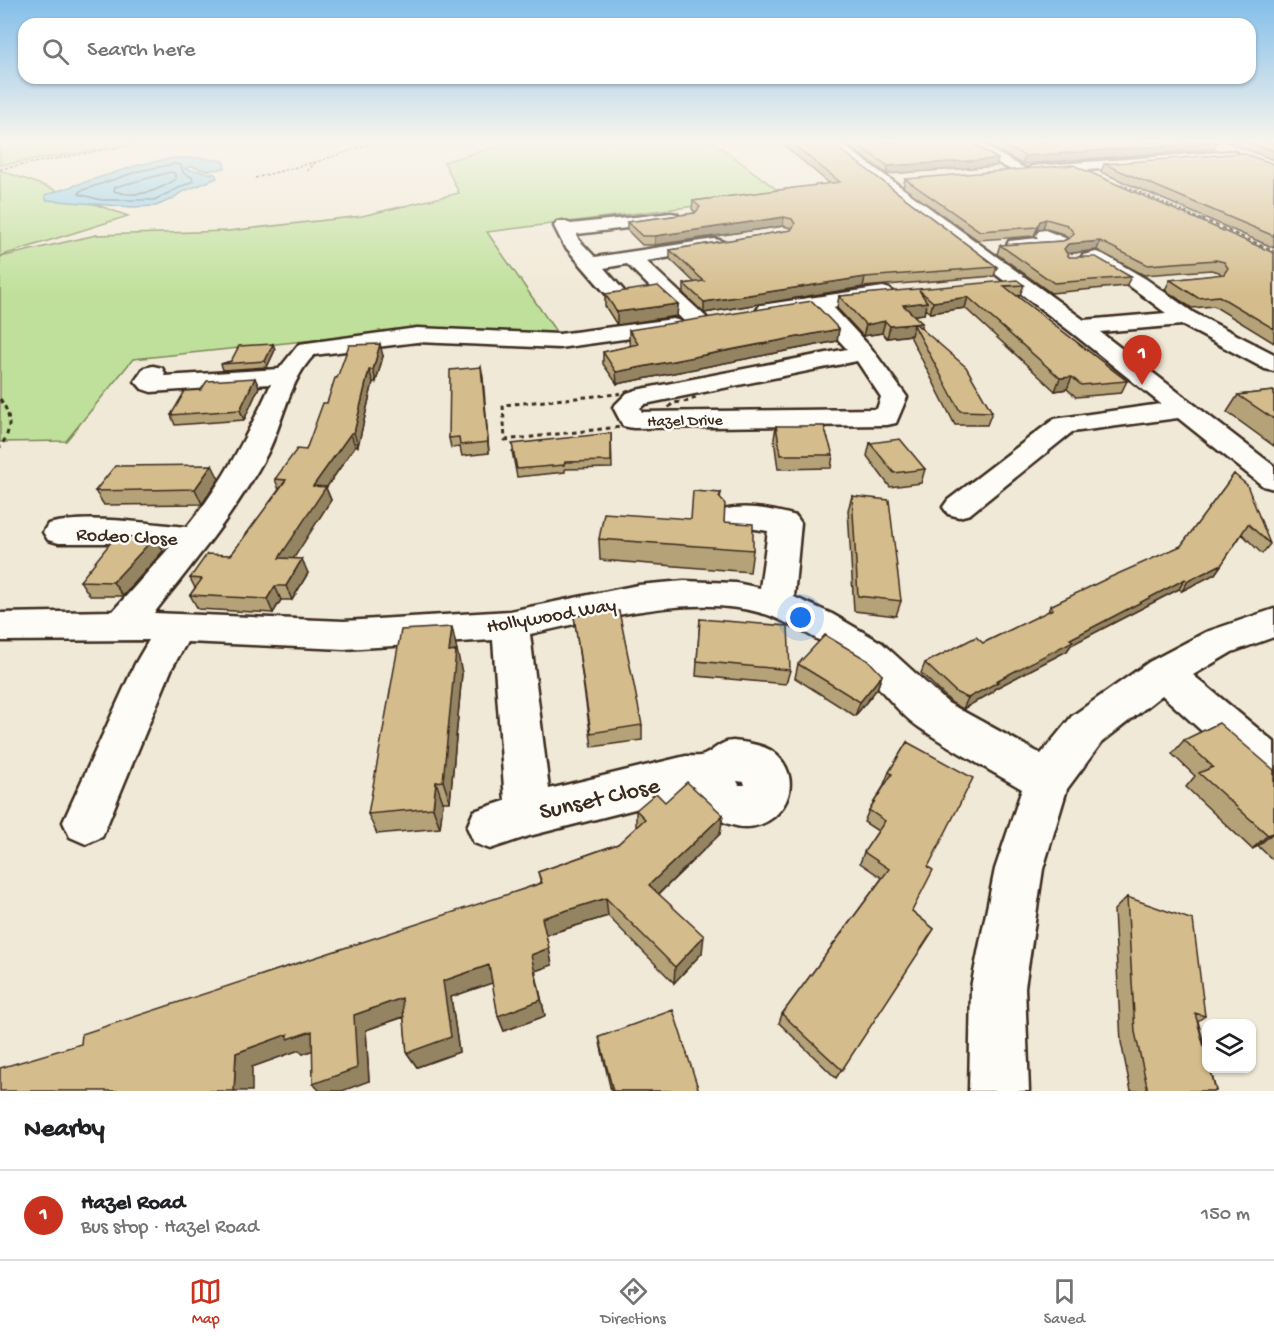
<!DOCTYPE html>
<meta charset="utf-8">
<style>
:root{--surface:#fff;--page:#f6f6f6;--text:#202124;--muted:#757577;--line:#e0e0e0;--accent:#c8321e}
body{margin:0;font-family:"Gochi Hand",sans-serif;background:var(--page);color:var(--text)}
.controls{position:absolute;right:18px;bottom:18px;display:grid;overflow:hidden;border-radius:12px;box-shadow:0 2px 4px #0004}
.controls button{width:54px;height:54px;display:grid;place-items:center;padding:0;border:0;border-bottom:2px solid var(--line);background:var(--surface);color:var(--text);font:30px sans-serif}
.you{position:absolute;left:801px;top:618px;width:21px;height:21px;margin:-15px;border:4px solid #fff;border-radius:50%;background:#1a73e8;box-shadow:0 0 0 9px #1a73e833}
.badge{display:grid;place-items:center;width:39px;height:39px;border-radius:50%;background:var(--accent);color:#fff;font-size:20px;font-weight:700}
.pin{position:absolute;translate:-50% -50px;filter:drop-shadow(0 2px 3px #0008)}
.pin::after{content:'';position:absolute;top:32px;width:21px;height:18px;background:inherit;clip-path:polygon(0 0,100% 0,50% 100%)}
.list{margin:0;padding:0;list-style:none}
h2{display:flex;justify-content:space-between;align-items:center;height:78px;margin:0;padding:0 24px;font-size:26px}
h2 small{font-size:20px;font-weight:400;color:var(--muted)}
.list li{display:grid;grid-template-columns:39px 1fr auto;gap:18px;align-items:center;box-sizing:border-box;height:90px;padding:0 24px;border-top:2px solid var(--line)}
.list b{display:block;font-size:22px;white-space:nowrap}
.list p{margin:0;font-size:20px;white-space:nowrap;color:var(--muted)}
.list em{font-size:20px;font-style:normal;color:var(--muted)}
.icon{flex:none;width:33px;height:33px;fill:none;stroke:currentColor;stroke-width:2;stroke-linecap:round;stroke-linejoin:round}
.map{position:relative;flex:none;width:1274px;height:1091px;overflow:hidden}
.search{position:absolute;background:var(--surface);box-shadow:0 2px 4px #0004;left:18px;right:18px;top:18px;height:66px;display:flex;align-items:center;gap:15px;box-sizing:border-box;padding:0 21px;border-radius:18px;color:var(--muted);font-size:22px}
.sheet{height:168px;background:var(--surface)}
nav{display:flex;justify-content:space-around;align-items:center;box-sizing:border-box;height:84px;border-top:2px solid var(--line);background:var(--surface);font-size:16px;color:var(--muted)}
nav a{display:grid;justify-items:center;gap:3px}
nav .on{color:var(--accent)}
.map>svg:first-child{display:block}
.green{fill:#bfe09a;stroke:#7d855c;stroke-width:1.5}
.water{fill:#8bceec;stroke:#6b8c9a;stroke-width:1.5}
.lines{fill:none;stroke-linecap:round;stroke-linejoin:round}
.shore{stroke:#5b6c70;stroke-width:1.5}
.minor-casing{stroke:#3b2a1e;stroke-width:5}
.path-far2{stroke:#3b2a1e;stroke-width:1.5;stroke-dasharray:3 2;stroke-linecap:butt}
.path-far1{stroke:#3b2a1e;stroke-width:2;stroke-dasharray:4 3;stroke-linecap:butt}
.path{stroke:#3b2a1e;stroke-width:3;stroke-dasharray:4.5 4;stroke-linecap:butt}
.minor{fill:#fdfcf7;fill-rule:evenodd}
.wall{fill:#b6a278;stroke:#3b2a1e;stroke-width:1.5}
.shaded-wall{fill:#948462;stroke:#3b2a1e;stroke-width:1.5}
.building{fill:#d4bc8c;stroke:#3b2a1e;stroke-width:1.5}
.labels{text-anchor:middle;stroke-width:5;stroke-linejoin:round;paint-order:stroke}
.far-street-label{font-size:16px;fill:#3b2a1e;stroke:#fdfcf7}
.street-label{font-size:20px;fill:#3b2a1e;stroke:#fdfcf7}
.near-street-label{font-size:24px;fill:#3b2a1e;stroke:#fdfcf7}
</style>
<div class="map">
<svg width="1274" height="1091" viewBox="0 0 1274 1091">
<rect width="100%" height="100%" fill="#f1e9d7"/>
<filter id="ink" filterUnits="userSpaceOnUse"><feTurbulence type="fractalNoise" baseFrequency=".0167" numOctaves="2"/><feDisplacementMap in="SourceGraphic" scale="12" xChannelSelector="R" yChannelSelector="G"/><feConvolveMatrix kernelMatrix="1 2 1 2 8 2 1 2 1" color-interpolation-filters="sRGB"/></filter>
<g filter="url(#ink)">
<!-- green -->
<path class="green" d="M0,142H148L0,165Z
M534,142H714L784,195L487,232L557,333L430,328L133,359L66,441L0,442V257L96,235L228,231L362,216L459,193L444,162L506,144Z
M0,170L128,216L0,256Z"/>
<!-- water -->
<path class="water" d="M173,158H202L223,161L225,168C214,171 203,172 192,166L185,169L215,174L217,178L182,192L172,199L156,206L132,207L46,200L45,195L138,165Z"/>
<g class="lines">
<!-- shore -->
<path class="shore" d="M174,164L181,165L183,173L192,177L193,181L154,200H101L79,194L80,191L139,171Z
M171,172L175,174V180C156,192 136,199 114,191L115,187Z"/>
<!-- minor casing -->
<g class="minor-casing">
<path id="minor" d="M823,142H839L1084,320L1166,313C1140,294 1114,271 1083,263L1080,259L1083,255L1096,252L1103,254L1146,279L1194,313L1274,354V371L1265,369L1182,325L1100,332L1274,466V489L1263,486L1178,418L1072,432L970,514L959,517L948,514L943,507L948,500L1054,419L1161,404L1071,332Z
M960,142H977L1026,169L1033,166L1233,151L1240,155L1233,159L1033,174L1027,172L1020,175Z
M671,213L677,214L680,218L677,222L577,234L578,239L595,257L715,239L722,241L724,245L722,249L646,261L706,317L709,322L706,327L698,329L690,327L627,264L604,268L624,291L621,295L614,297L607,295L563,244L554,226L557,222L563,221L571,224Z
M1045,230L1065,238L1068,242L1065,246L1059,248L1016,251L1009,249L1007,245L1009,241L1038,238L1036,235L1039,231Z
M883,287L890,289L893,293L890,297L833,307L871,348L907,397L896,423L887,425L633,428L623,426L613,407L627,393L636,390L847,349L811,310L768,316L760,315L757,310L760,305L768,304ZM857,361L881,397L877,409L642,412L640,408L645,404Z
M673,319L681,321L684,326L681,331L559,348L417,342L314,355C289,380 283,423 267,454C236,512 194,562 154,613L344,621L510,611L638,585L684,581L736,583L760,588L768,531L724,524L719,517L724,510C745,504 775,510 796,516L801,523L794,597L832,614L882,643L948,703L1041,754L1072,716L1149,662L1206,632L1274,609V637L1232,652L1193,675L1274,742V788L1259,783L1162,695L1102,742L1067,789L1043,869L1025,987L1029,1091H969L971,987L995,869L1022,789C988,769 952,750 920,728C895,711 878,683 855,664C835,648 792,624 768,615C697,591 600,619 530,634L549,789L686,756C691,756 700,757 704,755C714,751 720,741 733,741C744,742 764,745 773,752C813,783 775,841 729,824C711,817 704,813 696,795L686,796L529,836L490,849L474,843L467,827L474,811L505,801L493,640L344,649L187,642L172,668L102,837L86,844L70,837L63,822L135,664L149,640L0,641V613L113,611L170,547L127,543H59L48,540L43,532L48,524C86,514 146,523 187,527C223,483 247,436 271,384L151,392L142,389L135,381L144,368L153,366L162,368L165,373L164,376L279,369L299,344L417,328L559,334ZM737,781L744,782L745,785H739Z"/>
</g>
<!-- path-far2 -->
<path class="path-far2" d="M0,169L147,142
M307,171L316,162L376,142
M255,178L315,162
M1121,184L1205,221"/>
<!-- path-far1 -->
<path class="path-far1" d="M1202,219L1274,251"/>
<!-- path -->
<path class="path" d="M699,379L706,389L690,401L673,403L660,416L659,427H620L505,440L503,405L617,394Z
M0,399C12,415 12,431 0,447"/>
<!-- minor -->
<use href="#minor" class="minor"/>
</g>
<!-- wall -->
<path class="wall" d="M780,142H830L997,267L994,276L863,287L704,313L684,294V284L694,282L670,259V250L791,230L792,229L791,228L783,226L655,245H642L627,230V222L695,213H696L692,209L693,201L830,184Z
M843,142H970L998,159L996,166L887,174Z
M981,142H1217L1214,149L1022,164Z
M1226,142H1274V160Z
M1104,164H1274V248L1101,172Z
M905,179L1274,253V343L1214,306L1192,308L1165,290L1170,280L1221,275L1219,272L1211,270L1144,275L1097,250L1066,254L1069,257L1131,277L1126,286L1051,293L997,254L1000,245L1063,241L1068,239L1064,234L1043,228L1037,230L1034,236L978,240L903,187Z
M1024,285L1020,295L1017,296L1127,381L1121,393L1076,397L1067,389L1055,391L965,308L930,313L925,309L924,314L913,315L920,328L992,412L987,425H955L911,338V335L887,338L882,333L863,336L837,308L839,296Z
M605,294L678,304L677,316L617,325L605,306Z
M839,329L837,341L617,384L603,364V352L631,346L629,342V330Z
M273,344L275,350L267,367L223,370L221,364L231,361Z
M383,356L376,382H373L358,446H355L326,488L331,500L293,558L308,573L292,600H281L273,613L198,609L190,595L195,588L190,578L231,555L279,490L275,479L306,450L327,403L337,378Z
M481,367L489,453L462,456L460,447L451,448L449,438Z
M259,387L244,420L175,425L171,415Z
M1274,391V446L1227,412L1238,395Z
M776,426L833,455L831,468L778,469L774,439Z
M611,433L612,468L565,469V472L517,477L512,451Z
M870,443L925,469L921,483L890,487L867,456Z
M1234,474L1270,544L1262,554L1242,534L1215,574L1182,591L1179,589L1071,645L1067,651L994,689L993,692L963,709L952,703L921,673L925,663L983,643L1048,612L1050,606L1181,546Z
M219,479L202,504L104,505L95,491Z
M721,493L720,498L724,522L753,550L750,572L600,560L599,539L691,519Z
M852,496L901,601L896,616L854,611L848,510Z
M163,551L123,596H90L80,581Z
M574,616L642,725V740L592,747Z
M700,619L790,670L786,684L696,676Z
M457,649V653L462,673L450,802H443L440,828L377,834L368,814Z
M798,664L882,675L877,689L855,716L795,678Z
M1184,740L1274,770V861L1258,846L1252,849L1186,787L1195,776L1172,754Z
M907,742L928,867L912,911L934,929L836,1078L779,1023L782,1014L882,878L860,863L864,852L878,831L864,822L869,810L885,784H884L889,772Z
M665,802L723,815L720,834L659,894L702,953L674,983L608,916L546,935L552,965L535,971L545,1016L504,1031L498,1016L493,982L451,997L459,1052L417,1067L407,1053L404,1017L366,1030L369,1081L312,1050L303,1054L299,1050L252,1067L81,1044L541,883L538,872L618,844L636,828V810Z
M1127,897L1205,1016L1198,1021L1216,1091H1131L1121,1042L1114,910Z
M599,1037L699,1091H611L601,1047Z"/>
<!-- shaded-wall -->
<path class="shaded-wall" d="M1217,142L1214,149L1022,164L1025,156Z
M998,159L996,166L887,174L888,166Z
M784,217L783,226L655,245V236Z
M1046,219L1043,228L1037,230L1034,236L1040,221Z
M1100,241L1097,250L1065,254L1064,249L1068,244Z
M865,277L863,287L704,313V302Z
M968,297L965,308L930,313L933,302Z
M927,302L924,314L900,317L903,305Z
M678,304L677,316L617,325V312Z
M885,321L882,333L863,336L866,325Z
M922,323L919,334L914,325L911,335L887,338L890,326Z
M839,329L837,341L617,384L616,372Z
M273,344L275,350L267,367L265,361Z
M380,344L383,356L376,382L373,370Z
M481,367L483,377L489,453L488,442Z
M369,370L373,382L358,446L354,433Z
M1072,377L1067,389L1055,391L1060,378Z
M255,378L259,387L244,420L240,410Z
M351,433L355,446L326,488L331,500L285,572L279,558L313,486Z
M212,465L219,479L202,504L195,489Z
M155,537L163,551L123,596L113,582Z
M302,559L308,573L292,600L286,586Z
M1222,564L1215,574L1182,591L1188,581Z
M1185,579L1179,589L1071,645L1067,651L994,689L993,692L963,709L968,698L996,681L1070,639Z
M275,586L281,600L273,613L267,599Z
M452,627L462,673L450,802L443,781L449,652Z
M882,675L877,689L855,716L860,702Z
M436,782L443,802L440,828L433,808Z
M723,815L720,834L649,903V885Z
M1274,832L1258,846L1252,849L1268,835Z
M606,898L608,916L545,935L542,918Z
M704,936L702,953L674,983L675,967Z
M549,948L552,965L535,971L545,1016L504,1031L498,1016L531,955Z
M489,965L495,982L451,997L459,1052L417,1067L407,1053L443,981Z
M402,998L411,1014L366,1030L369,1081L342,1091H320L313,1084L354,1015Z
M312,1031L325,1046L303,1054L299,1050L252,1067V1091H234L236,1053L288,1034Z"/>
<!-- building -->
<path class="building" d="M790,142H830L997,267L865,277L704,302L684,284L704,281L670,250L791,230L795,224L792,219L784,217L655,236H642L627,222L695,213L700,207L693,201L840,182Z
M854,142H970L998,159L888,166Z
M998,142H1217L1025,156Z
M1249,142H1274V151Z
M1242,153L1274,164V236L1104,164Z
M1073,165L1274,253V329L1219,296L1198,298L1170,280L1224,274L1228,268L1224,262L1216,260L1148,265L1100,241L1068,244L1064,249L1069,257H1096L1131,277L1054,283L1000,245L1063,241L1070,238L1074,233L1067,225L1046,219L1040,221L1037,227L980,231L905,179Z
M1017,280L1024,285L1004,286L1127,381L1081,385L1072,377L1060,378L968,297L933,302L919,290L927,302L903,305L922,323L890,326L885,321L866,325L839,296Z
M658,286L678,304L617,312L605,294Z
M812,301L839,329L616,372L603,352L638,344L629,330Z
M916,324L966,367L992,412L960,411L914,325Z
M273,344L265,361L221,364L231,361L239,346Z
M380,344L373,370H369L354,433H351L313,486L326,487L279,558L302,559L286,586H275L267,599L190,595L202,579L190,578L207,554L231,555L286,480L275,479L297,449L306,450L323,403H327L335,378H337L349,345Z
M481,367L488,442L460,445L459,437L449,438L450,370Z
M255,378L240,410L171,415L185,391L201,390L207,381Z
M1274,391V419L1238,395Z
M776,426H824L833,455H781Z
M611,433V461L565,462L564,465L517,469L512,444Z
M900,439L925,469L894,473L870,443Z
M212,465L195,489L95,491L115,466Z
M1234,474L1247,485L1270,544L1248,524L1222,564L1188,581L1185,579L1070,639L1073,641L996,681L998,682L968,698L957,693L925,663L976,637L983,643L1053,609L1050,606L1104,580L1181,546Z
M693,491L721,493L719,497L725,504L724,522L753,524V550L599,539L604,513L691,519Z
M852,496L889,500L901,601L858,596Z
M115,537H155L113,582L80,581Z
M619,611L642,725L591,733L574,616Z
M700,619L788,626L790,670L697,661Z
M452,627L449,652L456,651L443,781L436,782L433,808L368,814L401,630Z
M825,635L869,661L882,675L860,702L798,664Z
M1219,723L1274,770V832L1268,835L1199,773L1213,767L1184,740Z
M907,742L973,778L928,867L933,870L912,911L934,929L842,1070L782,1014L889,869L864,852L885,821L869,810L892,774L889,772Z
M687,782L723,815L649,885L704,936L675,967L606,898L542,918L549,948L531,955L541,1000L498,1016L489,965L443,981L451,1037L407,1053L402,998L354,1015L357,1068L313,1084L312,1031L288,1039V1034L236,1053L234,1091H0V1068L81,1044L82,1034L542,883L538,872L618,844L645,819L636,810L656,793L665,802Z
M1127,897L1193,920L1205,1016L1195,1013L1206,1054V1068H1210L1216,1091H1148L1135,1032Z
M673,1010L699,1091H613L599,1037Z"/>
</g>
<!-- sky -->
<linearGradient id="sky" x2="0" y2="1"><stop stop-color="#83beea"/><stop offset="0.48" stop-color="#f9f5ed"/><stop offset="1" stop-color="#f9f5ed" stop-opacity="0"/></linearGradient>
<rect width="1274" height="295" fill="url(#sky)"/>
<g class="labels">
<!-- far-street labels -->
<g class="far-street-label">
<text transform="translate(685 419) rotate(-1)" y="6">Hazel Drive</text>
</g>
<!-- street labels -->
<g class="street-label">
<text transform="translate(127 535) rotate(3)" y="7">Rodeo Close</text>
<text transform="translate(551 614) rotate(-10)" y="7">Hollywood Way</text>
</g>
<!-- near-street labels -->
<g class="near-street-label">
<text transform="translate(599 797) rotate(-13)" y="8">Sunset Close</text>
</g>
</g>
</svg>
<div class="controls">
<button><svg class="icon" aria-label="layers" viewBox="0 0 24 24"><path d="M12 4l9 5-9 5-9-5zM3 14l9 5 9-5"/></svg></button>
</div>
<div class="you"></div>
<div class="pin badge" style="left:1142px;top:385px">1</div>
<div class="search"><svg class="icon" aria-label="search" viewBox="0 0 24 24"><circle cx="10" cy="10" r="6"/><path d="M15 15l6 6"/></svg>Search here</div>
</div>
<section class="sheet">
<h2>Nearby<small></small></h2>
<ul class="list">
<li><span class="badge">1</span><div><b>Hazel Road</b><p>Bus stop · Hazel Road</p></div><em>150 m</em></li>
</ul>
</section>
<nav>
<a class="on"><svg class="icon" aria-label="map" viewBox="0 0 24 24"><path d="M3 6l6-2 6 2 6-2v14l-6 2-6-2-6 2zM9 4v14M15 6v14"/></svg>Map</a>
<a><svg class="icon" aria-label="directions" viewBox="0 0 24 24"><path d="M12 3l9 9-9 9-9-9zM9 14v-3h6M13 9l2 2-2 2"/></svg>Directions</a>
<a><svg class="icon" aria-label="saved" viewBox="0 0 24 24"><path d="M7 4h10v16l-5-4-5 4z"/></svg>Saved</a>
</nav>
